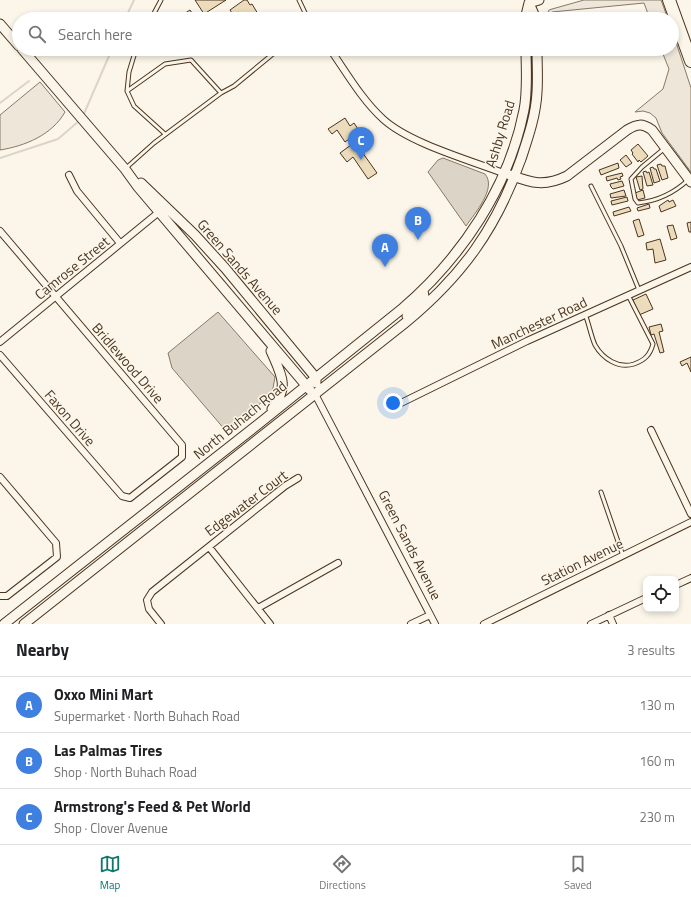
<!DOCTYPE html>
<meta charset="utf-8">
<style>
:root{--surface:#fff;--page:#f2f2f2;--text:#202124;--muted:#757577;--line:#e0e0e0;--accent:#0f766e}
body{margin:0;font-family:"Titillium Web",sans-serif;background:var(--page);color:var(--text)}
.controls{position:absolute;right:12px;bottom:12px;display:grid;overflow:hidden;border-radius:8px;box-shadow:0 2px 6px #0003}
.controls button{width:36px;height:36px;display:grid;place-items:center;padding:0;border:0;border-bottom:1px solid var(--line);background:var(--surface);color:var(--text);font:20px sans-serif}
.you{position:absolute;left:393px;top:403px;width:14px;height:14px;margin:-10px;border:3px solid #fff;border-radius:50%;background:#1a73e8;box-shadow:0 0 0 6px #1a73e833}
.badge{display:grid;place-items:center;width:26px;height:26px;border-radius:50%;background:var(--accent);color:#fff;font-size:13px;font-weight:700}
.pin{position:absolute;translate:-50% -33px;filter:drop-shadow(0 1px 2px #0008)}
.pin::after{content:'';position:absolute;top:21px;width:14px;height:12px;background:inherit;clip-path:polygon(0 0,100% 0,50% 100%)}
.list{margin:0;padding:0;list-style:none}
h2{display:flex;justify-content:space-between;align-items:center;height:52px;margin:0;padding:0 16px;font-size:17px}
h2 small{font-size:13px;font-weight:400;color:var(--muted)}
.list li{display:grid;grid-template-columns:26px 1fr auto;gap:12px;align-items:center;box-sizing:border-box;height:56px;padding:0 16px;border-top:1px solid var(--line)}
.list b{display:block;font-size:15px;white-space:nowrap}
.list p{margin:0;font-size:13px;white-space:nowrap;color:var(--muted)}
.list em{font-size:13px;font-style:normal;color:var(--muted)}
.icon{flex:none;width:22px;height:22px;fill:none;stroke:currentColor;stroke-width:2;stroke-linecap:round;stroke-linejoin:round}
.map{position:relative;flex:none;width:691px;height:624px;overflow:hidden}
.search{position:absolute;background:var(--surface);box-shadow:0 2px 6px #0003;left:12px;right:12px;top:12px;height:44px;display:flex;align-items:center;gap:10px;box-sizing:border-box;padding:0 14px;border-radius:22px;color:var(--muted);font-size:15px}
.sheet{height:220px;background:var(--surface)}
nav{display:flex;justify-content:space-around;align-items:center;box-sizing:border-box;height:56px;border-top:1px solid var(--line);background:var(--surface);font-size:11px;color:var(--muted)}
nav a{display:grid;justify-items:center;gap:2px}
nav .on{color:var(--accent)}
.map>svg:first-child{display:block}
.green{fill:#ede6d9;stroke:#887966}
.water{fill:#dcd4c6;stroke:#887966}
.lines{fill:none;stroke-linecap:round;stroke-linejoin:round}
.stream{stroke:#dcd4c6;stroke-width:2}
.building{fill:#ecdcbc;stroke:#4a3520}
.service-casing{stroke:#4a3520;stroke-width:5}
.minor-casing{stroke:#4a3520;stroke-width:8}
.secondary-casing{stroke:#4a3520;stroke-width:11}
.motorway-casing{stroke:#4a3520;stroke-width:14}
.service{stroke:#fbf6e9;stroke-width:3}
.minor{stroke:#fbf6e9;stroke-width:6}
.secondary{stroke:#fbf6e9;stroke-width:9}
.motorway{stroke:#fbf6e9;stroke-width:12}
.labels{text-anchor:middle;stroke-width:3;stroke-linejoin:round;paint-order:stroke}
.street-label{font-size:14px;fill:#4a3520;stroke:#fbf6e9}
</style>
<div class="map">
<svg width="691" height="624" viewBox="0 0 691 624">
<rect width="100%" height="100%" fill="#fbf6e9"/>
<!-- green -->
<path class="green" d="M584,0H661L668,19H650L644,3L552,12L545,18L549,10L552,9Z
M672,30L691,88V172L662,133L656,118L650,113L643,111L635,112L663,89L669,69L661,49H672Z
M40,82L65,112C52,135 25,146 0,150V115Z"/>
<!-- water -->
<path class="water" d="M443,158L485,174C497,188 475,213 466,226L428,172L438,160Z
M218,312L275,377L272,394L226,431L172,368L168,353Z"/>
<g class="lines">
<!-- stream -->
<path class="stream" d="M125,19L134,0
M0,103L29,81
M83,116L112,49
M0,158L58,139L79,121"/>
</g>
<!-- building -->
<path class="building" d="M195,0H226L204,14Z
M244,0H247L250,5L252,4L261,19H243L239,12L234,16L230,10Z
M190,10L196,19H176Z
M634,49H650V50L636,54Z
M345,118L350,126L354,123L358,129L355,132L356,134L345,142L337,130L332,134L328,129Z
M355,142L377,173L368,179L353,157L347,162L340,153Z
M638,144L648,156L641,162L639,160L638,162L632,154L633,153L631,150Z
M626,155L632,163L626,167L620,160Z
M618,163L619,168L601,175L599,170Z
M661,164L662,166H665L668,178L662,180L657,165Z
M653,167L654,169H656L660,181L654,183L650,168Z
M646,171L647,173L649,172L653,185L647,186L643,172Z
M622,173L623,176L620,177L621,179L618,180L617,178L607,181L606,177Z
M642,176L643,189L640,190L636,177Z
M622,181L624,186L613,189L611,187L610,184Z
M624,190L626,196L611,198L610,194Z
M643,190L645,198L637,200L635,193Z
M627,197L628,201L612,205L611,201Z
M668,200L669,202L673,200L676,206L661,212L659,206Z
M649,204L650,208L638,211L637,208Z
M629,207L631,211L614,216L613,212Z
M639,219L644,235L638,237L633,221Z
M691,222V232H689L687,223Z
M673,225L677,238L671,240L667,226Z
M660,239L666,260L655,263L653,249L647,250L646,243Z
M646,294L653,309L639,315L633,300Z
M661,324L663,331L659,332L664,352L660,353L654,334L651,335L649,327Z
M691,357V372L687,363L682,366L680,362Z"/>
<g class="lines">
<!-- service casing -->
<g class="service-casing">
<path id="service" d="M299,0L308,19
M151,19L161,0
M127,91L129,72L136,49
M221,93L234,86L279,49
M665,148L642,167L631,179L635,199L638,203C657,201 674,193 688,180
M126,168L154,143L221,93L191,60L165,64L127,91L134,106L165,134
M591,186L621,246L639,290
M585,314C589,324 591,336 595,345C603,359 619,369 634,364C645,360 650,355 653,344L628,295
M601,492L623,556"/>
</g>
<!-- minor casing -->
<g class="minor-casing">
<path id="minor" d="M330,49C346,72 362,100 383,119C409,143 469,160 503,173
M69,175L77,191L120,243
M0,231L182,445V457L130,498L122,496L0,355
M0,342L159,212
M315,394L435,624
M399,404L527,341L691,267
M651,430L691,514
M0,477L56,543L57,557L7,596H0
M209,547L270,624
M676,585L691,578
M258,608L338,563
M609,615L613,624
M161,624L149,609L147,600L152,592L285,486L298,478
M411,624L430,615
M484,624L691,522
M591,624L646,598"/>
</g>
<!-- secondary casing -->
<g class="secondary-casing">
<path id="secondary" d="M529,3L536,19
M529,3L539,0
M525,19L529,3
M0,24L19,46
M22,49L125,169L138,187L310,390
M510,175C532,183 544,187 567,176L627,130C637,124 642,123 652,130L691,182
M141,183L195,235L225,268L316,378V383
M407,316L424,297L423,290
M271,351C281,374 290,387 272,409
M4,624L261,422L403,308C462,257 509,187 524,110C528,90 526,69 526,49
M24,624L405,323C462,276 496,229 521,159C528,138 536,115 537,92C538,78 537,63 537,49"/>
</g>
<!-- motorway casing -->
<g class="motorway-casing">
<path id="motorway" d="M669,0L691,61"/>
</g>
<!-- service -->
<use href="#service" class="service"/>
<!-- minor -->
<use href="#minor" class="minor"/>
<!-- secondary -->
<use href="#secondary" class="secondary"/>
<!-- motorway -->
<use href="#motorway" class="motorway"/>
</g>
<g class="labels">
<!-- street labels -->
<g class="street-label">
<text transform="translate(500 134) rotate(-73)" y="5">Ashby Road</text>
<text transform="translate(240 267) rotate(49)" y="5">Green Sands Avenue</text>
<text transform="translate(72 268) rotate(-39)" y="5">Camrose Street</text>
<text transform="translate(539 323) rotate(-25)" y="5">Manchester Road</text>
<text transform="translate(128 363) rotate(49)" y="5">Bridlewood Drive</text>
<text transform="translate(70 418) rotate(49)" y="5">Faxon Drive</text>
<text transform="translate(240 420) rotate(-39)" y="5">North Buhach Road</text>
<text transform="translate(246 503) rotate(-37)" y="5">Edgewater Court</text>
<text transform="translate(410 545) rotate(63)" y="5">Green Sands Avenue</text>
<text transform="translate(582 562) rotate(-26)" y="5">Station Avenue</text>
</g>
</g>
</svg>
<div class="controls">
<button><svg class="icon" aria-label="locate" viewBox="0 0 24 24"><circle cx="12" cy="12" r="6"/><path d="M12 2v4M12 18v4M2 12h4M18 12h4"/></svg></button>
</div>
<div class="you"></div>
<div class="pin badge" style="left:385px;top:267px;background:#3f7fe0">A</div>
<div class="pin badge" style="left:418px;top:240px;background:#3f7fe0">B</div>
<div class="pin badge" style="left:361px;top:160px;background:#3f7fe0">C</div>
<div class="search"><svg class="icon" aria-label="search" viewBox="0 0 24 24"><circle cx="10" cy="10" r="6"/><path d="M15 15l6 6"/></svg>Search here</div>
</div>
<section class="sheet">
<h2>Nearby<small>3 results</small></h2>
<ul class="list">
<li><span class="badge" style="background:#3f7fe0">A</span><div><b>Oxxo Mini Mart</b><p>Supermarket · North Buhach Road</p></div><em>130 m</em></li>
<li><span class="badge" style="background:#3f7fe0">B</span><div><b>Las Palmas Tires</b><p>Shop · North Buhach Road</p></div><em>160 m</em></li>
<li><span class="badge" style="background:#3f7fe0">C</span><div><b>Armstrong's Feed &amp; Pet World</b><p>Shop · Clover Avenue</p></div><em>230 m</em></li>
</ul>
</section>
<nav>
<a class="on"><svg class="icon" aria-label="map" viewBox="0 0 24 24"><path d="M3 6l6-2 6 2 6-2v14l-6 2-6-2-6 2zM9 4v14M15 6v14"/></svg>Map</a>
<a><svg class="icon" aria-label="directions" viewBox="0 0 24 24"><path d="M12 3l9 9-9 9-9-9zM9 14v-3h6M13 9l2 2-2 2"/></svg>Directions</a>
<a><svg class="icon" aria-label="saved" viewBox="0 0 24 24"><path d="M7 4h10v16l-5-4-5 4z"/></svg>Saved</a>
</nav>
